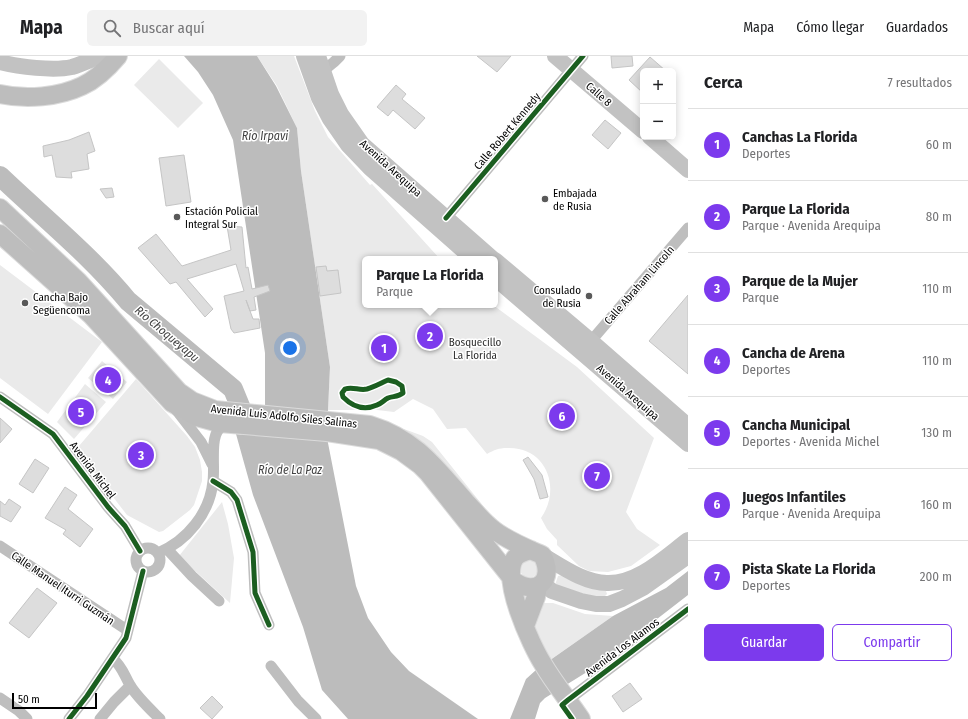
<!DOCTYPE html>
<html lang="es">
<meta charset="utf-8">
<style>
:root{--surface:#fff;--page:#f2f2f2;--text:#202124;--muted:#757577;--line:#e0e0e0;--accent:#7c3aed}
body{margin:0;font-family:"Fira Sans Condensed",sans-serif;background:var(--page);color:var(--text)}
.controls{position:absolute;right:12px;top:12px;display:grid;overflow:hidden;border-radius:6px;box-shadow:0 2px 10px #0003}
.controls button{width:36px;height:36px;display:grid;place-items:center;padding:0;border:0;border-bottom:1px solid var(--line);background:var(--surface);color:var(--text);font:20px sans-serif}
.scale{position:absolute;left:12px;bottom:10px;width:85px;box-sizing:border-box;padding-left:4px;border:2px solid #000;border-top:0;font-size:11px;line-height:14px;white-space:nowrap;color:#000;-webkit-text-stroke:3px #fff;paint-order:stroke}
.you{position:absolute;left:290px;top:292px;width:14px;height:14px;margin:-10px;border:3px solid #fff;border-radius:50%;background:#1a73e8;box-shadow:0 0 0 6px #1a73e833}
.badge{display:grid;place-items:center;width:26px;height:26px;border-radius:50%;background:var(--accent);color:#fff;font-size:13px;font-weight:700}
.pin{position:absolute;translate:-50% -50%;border:2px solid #fff;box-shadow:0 1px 4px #0006}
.popup{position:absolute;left:362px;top:200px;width:136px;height:52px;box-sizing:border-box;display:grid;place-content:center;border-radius:6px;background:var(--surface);filter:drop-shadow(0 1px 3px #0005);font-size:13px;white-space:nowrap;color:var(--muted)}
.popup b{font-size:15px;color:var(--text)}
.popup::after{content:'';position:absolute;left:50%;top:100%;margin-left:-8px;border:8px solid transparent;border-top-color:var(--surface)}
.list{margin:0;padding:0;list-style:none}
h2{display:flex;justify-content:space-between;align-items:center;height:52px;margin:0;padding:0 16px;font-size:17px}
h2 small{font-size:13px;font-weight:400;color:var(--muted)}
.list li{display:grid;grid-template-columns:26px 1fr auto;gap:12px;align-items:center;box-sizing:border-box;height:72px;padding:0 16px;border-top:1px solid var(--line)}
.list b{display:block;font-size:15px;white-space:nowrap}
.list p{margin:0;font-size:13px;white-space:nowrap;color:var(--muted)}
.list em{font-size:13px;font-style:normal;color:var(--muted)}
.actions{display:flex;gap:8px;padding:12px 16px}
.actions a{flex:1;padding:9px 0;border:1px solid var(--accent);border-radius:6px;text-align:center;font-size:14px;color:var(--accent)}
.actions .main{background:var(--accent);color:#fff}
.icon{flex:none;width:22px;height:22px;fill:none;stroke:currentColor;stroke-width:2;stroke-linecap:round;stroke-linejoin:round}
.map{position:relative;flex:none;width:688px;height:663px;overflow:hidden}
header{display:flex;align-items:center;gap:24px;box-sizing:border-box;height:56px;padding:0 20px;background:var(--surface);border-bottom:1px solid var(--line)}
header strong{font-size:19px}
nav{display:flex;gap:22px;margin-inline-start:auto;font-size:14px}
.search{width:280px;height:36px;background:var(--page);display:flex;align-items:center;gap:10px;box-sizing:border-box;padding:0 14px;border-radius:6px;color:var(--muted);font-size:15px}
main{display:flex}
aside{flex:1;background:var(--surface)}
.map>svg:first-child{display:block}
.green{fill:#eaeaea}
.water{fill:#bcbcbc}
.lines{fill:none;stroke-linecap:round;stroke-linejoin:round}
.river{stroke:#bcbcbc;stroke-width:20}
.building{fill:#ddd;stroke:#c5c5c5}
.primary-casing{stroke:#dbdbdb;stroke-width:20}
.street{stroke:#bebebe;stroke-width:11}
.secondary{stroke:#c2c2c2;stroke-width:16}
.primary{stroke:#bdbdbd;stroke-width:18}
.cycleway-casing{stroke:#fff;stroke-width:8}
.cycleway{stroke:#1b5e20;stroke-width:5}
.poi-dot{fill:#595959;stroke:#fff;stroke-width:1.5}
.labels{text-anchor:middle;stroke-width:3;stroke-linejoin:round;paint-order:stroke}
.street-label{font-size:11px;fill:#000;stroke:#fff}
.poi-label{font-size:11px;fill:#000;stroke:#fff;text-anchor:start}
.park-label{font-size:11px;fill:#303030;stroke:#fff}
.water-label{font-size:12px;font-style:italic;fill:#414141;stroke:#fff}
</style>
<header>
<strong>Mapa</strong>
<div class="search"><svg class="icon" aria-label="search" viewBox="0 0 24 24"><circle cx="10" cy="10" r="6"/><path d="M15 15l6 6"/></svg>Buscar aquí</div>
<nav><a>Mapa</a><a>Cómo llegar</a><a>Guardados</a></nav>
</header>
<main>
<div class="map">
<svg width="688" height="663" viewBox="0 0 688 663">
<rect width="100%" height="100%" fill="#fff"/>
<!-- green -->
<path class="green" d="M257,0H294L315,55L328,81L370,129L372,128L440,203H365V249H493L577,311L654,382L626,456L637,473L660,489L631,510L608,516L589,515L579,510L557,489V484L547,473L541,462C562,432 546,390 507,392C499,392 494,394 487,398L466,372L447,373L433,353L413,343L394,356L377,354H328L330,311L301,115L297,72L277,30Z
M159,3L203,47L178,72L134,29Z
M0,209L102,286L48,358L0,322Z
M102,305L127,326L113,343L88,322Z
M136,323L187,380L195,391L200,404L202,416V425L194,449L190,454L163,475L159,476L127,459L82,401L83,397L79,390Z
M85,328L106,346L74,383L57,366Z
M404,373L423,380L432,386L492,461L504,474L400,374Z
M222,446L228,468L234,502L230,547L179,500Z
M520 513a9 9 0 1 1 18 0a9 9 0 1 1-18 0Z
M562,519L606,535L607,538L605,540L594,541L555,529L558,520Z
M544,547H553L585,558L613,560L550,604L534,573L539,554Z"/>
<!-- water -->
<path class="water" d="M184,0H257L276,30L297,72L301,115L330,311L328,354V387L356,530L368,562L391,596L409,615L478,663H348L322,634L303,571L253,439L236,378L260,380L265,349V297L233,84L213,39L198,16Z
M688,515V539L595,611L545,642L540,647L535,663H510L526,623L536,614L613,560L666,532Z"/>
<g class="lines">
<!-- river -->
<path class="river" d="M0,120C43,161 90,199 128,245L233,333L249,372"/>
</g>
<!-- building -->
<path class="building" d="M477,0H511L497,16Z
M611,0H632L633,10L612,12Z
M650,1L666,15H643V37L629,24Z
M396,29L406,38L402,43L425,62L415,73L393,54L388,60L377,51Z
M605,64L621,77L608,93L592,79Z
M89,76L95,95L87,98L89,113L71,116L72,122L56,121L52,99L44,101L43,90L69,84Z
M184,99L191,146L166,150L159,102Z
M112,132L114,141L106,142L100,133Z
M227,170L242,171L246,212L248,211L252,233L268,229L270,235L254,241L256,254L250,255L246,244L253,263H259L260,272L234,277L231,273L224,240L244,235L236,208L187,223L213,253L205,261L176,226L170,228L138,192L156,178L182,210L231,194Z
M326,210L327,215L338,214L341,237L320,240L316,211Z
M688,239V318L649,285Z
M0,362L12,373L0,387Z
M528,401L542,419L548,441L540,443L534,423L523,404Z
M35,403L49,412L33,437L19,428Z
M65,431L77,439L68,453L93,473L80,491L63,478L66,474L45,462Z
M9,443L21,451L11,466L0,460V445L5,449Z
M37,532L57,547L29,582L9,567Z
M630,627L642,643L623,656L612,640Z
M212,640L223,651L212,663L200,652Z"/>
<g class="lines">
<!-- primary casing -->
<g class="primary-casing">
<path id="primary" d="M0,38C26,44 59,41 82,30C97,23 108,12 118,0
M0,152L78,225L179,336L192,345L215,354L370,369C416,383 436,412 466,446C475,455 483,466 494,474C508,485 526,492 542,499C556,524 536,541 514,525L428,417L420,409L401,395L379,384L327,376L219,367L197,361L172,347L91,259L0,178
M531,494C525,496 519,497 515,502C500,522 531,589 543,608C554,627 569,645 581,663
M525,570L536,541L538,530"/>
</g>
<!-- street -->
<path class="street" d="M323,15L334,6L340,0
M446,162L583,0
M591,285L688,172
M0,341L53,378L108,451L125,470L140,495
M174,351L201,386L212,408
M213,425L231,436L237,444L253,496L255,537L269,569
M0,490L127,574
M136 504a12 12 0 1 1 24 0a12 12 0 1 1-24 0Z
M167,493L192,520L219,545
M158,497C187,485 210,457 213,425C215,411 210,383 219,373C220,371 224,369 226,368
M113,603C122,610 124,619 130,629C136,640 151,654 160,663
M271,610L298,645L316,663
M0,642L19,655L27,663
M568,644L688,553
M69,663L87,640L126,582L143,515
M100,663L114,646L130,630"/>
<!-- secondary -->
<path class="secondary" d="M304,0L319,42L330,63L348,89L370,112L473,203
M318,0L331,38L341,58L362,88L493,203
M555,0L643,75
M0,6C18,11 54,15 72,11C82,8 92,3 101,0
M650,81L688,114
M495,204L591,285L688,370
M495,222L688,388
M542,499C561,510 584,527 607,527C638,528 665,501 688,484
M542,527L552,535L581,545L596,548H609L622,543L643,532L688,500"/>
<!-- primary -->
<use href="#primary" class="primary"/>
<!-- cycleway casing -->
<g class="cycleway-casing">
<path id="cycleway" d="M446,162L583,0
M388,324L396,326L402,330L403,337C398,341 393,340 388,342C384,344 381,348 377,349C364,355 352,350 343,341L342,337L345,333C353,330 359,335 367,333C374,331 381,327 388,324Z
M0,341L53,378L108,451L125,470L140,495
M213,425L231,436L237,444L253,496L255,537L269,569
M69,663L87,640L126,582L143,515
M572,663L562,649L568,644L688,553"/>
</g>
<!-- cycleway -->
<use href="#cycleway" class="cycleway"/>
</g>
<!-- markers -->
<g class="poi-dot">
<circle cx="545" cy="143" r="4"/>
<circle cx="177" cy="161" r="4"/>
<circle cx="589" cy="240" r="4"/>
<circle cx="25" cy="247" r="4"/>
</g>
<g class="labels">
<!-- street labels -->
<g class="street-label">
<text transform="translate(599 38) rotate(41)" y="4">Calle 8</text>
<text transform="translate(507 75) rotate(-50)" y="4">Calle Robert Kennedy</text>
<text transform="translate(391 112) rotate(42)" y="4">Avenida Arequipa</text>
<text transform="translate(639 229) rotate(-49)" y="4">Calle Abraham Lincoln</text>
<text transform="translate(628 336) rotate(41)" y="4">Avenida Arequipa</text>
<text transform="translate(284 360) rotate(6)" y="4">Avenida Luis Adolfo Siles Salinas</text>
<text transform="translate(93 414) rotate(53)" y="4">Avenida Michel</text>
<text transform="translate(63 532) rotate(34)" y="4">Calle Manuel Iturri Guzmán</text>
<text transform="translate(622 591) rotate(-37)" y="4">Avenida Los Alamos</text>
</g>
<!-- poi labels -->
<g class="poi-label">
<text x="553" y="141">Embajada<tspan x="553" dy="13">de Rusia</tspan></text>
<text x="185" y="159">Estación Policial<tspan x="185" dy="13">Integral Sur</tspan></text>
<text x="581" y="238" text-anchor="end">Consulado<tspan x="581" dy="13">de Rusia</tspan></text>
<text x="33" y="245">Cancha Bajo<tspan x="33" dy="13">Següencoma</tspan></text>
</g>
<!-- park labels -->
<g class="park-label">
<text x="475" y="290">Bosquecillo<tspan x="475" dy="13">La Florida</tspan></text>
</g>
<!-- water labels -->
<g class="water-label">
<text x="265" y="84">Río Irpavi</text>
<text transform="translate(167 278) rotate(40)" y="4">Río Choqueyapu</text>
<text x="290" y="418">Río de La Paz</text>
</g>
</g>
</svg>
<div class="controls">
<button>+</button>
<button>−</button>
</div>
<div class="scale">50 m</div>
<div class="you"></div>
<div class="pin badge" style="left:384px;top:292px">1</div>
<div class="pin badge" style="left:430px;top:280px">2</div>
<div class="popup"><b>Parque La Florida</b>Parque</div>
<div class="pin badge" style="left:141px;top:399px">3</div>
<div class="pin badge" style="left:108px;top:324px">4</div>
<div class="pin badge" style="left:81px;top:356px">5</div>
<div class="pin badge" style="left:562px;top:360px">6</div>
<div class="pin badge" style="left:597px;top:420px">7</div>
</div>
<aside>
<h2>Cerca<small>7 resultados</small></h2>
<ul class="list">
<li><span class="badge">1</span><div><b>Canchas La Florida</b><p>Deportes</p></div><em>60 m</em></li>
<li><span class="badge">2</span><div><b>Parque La Florida</b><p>Parque · Avenida Arequipa</p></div><em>80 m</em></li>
<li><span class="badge">3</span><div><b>Parque de la Mujer</b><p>Parque</p></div><em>110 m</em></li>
<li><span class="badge">4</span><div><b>Cancha de Arena</b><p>Deportes</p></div><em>110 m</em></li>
<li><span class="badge">5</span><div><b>Cancha Municipal</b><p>Deportes · Avenida Michel</p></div><em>130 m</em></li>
<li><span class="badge">6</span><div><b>Juegos Infantiles</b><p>Parque · Avenida Arequipa</p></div><em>160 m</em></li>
<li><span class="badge">7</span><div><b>Pista Skate La Florida</b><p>Deportes</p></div><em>200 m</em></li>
</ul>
<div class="actions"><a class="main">Guardar</a><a>Compartir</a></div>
</aside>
</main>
